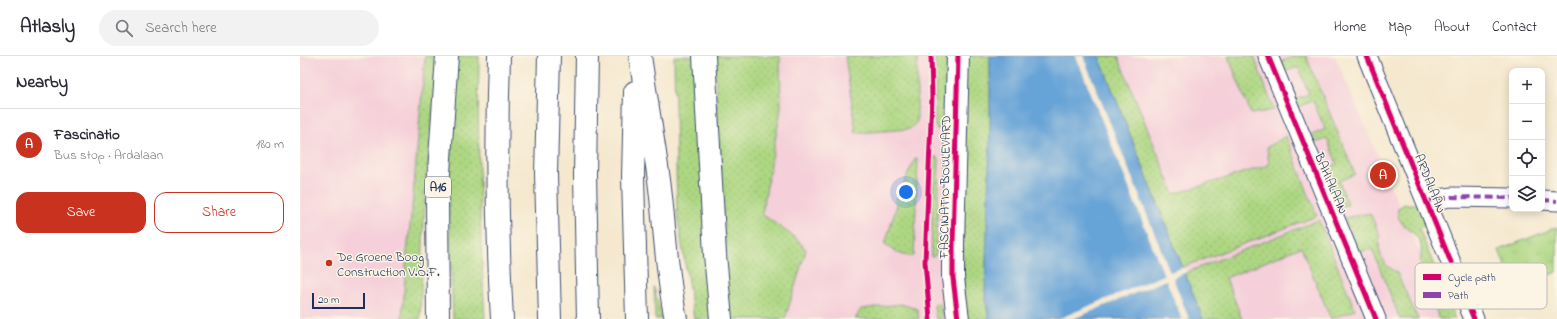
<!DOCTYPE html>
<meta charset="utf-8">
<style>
:root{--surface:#fff;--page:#f2f2f3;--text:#2b2b33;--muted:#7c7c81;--line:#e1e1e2;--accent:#c8321e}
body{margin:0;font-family:"Indie Flower",sans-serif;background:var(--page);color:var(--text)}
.controls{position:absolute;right:12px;top:12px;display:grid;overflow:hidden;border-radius:8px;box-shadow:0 2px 10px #0003}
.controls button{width:36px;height:36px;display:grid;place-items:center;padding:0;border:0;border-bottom:1px solid var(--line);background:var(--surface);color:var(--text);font:20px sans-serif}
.scale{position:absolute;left:12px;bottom:10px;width:53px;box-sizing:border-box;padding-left:4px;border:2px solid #1b2f5e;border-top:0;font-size:11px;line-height:14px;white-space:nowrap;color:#1b2f5e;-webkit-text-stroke:3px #fcf5e5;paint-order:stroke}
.you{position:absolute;left:606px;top:136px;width:14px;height:14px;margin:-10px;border:3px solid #fff;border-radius:50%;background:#1a73e8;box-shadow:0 0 0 6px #1a73e833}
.badge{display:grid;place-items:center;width:26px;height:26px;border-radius:50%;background:var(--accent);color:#fff;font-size:13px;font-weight:700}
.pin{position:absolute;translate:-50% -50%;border:2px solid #fff;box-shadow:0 1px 4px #0006}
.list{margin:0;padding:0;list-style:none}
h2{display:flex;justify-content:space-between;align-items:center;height:52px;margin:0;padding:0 16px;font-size:17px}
h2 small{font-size:13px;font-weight:400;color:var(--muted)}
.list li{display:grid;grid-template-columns:26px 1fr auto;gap:12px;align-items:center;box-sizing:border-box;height:72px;padding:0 16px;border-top:1px solid var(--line)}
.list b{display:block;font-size:15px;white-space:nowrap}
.list p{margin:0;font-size:13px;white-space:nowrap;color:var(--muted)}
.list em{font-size:13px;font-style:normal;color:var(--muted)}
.actions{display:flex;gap:8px;padding:12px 16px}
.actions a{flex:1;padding:9px 0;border:1px solid var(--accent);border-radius:12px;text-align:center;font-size:14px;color:var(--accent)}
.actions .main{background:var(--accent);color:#fff}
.icon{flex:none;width:22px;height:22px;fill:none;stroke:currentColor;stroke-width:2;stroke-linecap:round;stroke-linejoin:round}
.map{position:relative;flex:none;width:1257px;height:263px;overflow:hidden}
header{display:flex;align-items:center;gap:24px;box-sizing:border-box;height:56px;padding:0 20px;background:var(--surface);border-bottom:1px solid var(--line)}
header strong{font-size:19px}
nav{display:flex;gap:22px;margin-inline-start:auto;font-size:14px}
.search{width:280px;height:36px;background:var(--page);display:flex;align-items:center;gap:10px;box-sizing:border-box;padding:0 14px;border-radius:22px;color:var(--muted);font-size:15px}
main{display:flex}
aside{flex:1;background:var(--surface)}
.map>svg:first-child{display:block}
.built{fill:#f5cfd9}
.grass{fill:url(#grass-dots);stroke:#648370}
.park{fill:url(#park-tufts);stroke:#648370}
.water{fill:#66a3d7;stroke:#40699a}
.pier{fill:#f5e8cf}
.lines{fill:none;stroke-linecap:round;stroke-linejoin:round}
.minor-casing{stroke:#3c4b6f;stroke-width:21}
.tertiary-casing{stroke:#3c4b6f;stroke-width:24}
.motorway-casing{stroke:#3c4b6f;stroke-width:24}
.minor{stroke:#fff;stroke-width:19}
.tertiary{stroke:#fff;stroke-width:22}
.motorway{stroke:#fff;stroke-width:22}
.quiet{stroke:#8e44ad;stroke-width:4;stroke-dasharray:8 4;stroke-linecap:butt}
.cycleway-casing{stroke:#fcf5e5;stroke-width:8}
.cycleway{stroke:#d6006c;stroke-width:5}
.poi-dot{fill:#c8321e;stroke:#fcf5e5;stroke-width:1.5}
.labels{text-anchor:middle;stroke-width:3;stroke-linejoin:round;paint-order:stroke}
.shield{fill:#fcf5e5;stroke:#5e6a86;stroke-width:1}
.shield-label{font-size:12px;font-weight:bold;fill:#1b2f5e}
.street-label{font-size:13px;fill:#1b2f5e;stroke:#fcf5e5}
.poi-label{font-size:13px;fill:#1b2f5e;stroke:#fcf5e5;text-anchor:start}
.key{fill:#fcf5e5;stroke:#b8babc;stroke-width:1}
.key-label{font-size:11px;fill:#1b2f5e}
</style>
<header>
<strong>Atlasly</strong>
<div class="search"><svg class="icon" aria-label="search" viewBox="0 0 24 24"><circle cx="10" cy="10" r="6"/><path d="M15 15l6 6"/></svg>Search here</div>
<nav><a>Home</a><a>Map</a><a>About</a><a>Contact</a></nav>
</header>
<main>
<aside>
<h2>Nearby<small></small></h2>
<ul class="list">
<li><span class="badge">A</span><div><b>Fascinatio</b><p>Bus stop · Ardalaan</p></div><em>180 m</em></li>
</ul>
<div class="actions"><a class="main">Save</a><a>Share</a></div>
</aside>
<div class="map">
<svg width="1257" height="263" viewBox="0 0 1257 263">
<defs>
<pattern id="grass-dots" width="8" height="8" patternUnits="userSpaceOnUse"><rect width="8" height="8" fill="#add782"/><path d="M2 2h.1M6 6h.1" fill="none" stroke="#94b973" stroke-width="1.8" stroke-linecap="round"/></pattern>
<pattern id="park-tufts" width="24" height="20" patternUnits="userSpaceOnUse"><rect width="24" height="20" fill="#add782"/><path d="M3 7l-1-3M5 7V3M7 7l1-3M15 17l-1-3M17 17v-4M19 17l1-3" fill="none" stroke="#94b973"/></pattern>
</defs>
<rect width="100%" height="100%" fill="#fcf5e5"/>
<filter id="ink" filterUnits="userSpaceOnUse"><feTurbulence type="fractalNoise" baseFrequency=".025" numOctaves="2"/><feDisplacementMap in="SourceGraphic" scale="8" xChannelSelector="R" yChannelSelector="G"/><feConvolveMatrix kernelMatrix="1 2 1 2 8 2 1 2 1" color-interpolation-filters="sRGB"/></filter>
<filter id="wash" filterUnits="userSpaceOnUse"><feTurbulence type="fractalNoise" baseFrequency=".012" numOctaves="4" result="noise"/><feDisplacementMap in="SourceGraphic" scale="16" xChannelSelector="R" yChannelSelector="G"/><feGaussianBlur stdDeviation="0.9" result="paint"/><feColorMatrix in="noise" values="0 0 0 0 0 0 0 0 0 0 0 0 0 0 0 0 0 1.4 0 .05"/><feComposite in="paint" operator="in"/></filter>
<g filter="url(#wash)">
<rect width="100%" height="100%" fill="#f5e8cf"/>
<!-- built -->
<path class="built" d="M0,0H132L111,263H0Z
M424,0H1035L1148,263H432Z"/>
<!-- grass -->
<path class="grass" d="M125,0H138L125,141L120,263H102L107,196L112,152Z
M156,0H179C177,88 180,175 185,263H153L148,129Z
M374,0H396L414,263H394L377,158Z
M414,0H480L481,52L462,158L498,184L506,194L485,263H430L423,157Z
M545,0H617V66L610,73L556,77Z
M635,0H649L641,69L640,73H637L635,70Z
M665,0H690V77L685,245L689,263H665L663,247Z
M799,0H818L874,138L969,109L967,91L986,80L1017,160L883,211Z
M928,0H954L974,54L951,58Z
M992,0H1006L1055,118L1039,125L1048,149L1039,150L1023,114L1037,108L1027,83L1015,87L1012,79L1025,73L1013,45L997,51L994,44L1009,38L998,11L984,16L980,6L993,1Z
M634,101H637L639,103L636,197L635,200L631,201Z
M615,103H618L614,200C603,201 593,195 585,188L597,149L595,146Z
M1105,148H1121L1129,168L1119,172L1155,263H1139C1133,246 1124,228 1121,211C1119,202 1124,192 1119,184C1113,173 1094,168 1098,152Z
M1070,157L1080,180L1079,193L1082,203L1086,209L1097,217L1118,263H1100L1072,193L1059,196L1044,162Z
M1019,164L1055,254L1031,263L1001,191L926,222L942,263H903L885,217Z
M354,231L362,263H355Z
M636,247L640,248L642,263H636L634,250Z
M601,248L617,253L619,263H555L561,253Z"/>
<!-- park -->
<path class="park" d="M1257,171V216L1214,232L1199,194Z"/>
<!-- water -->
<path class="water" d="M690,0H799L903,263H689L685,235L690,77Z"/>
<!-- pier -->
<path class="pier" d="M776,0H783L870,216L885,211L887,216L873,222L889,263H882L866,224L773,263H758L864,219Z"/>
</g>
<g filter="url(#ink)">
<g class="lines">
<!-- minor casing -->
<g class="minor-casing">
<path id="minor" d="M968,0L1076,263
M1067,0L1174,263
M1242,144L1257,145
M1127,145L1151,141L1212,142"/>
</g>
<!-- tertiary casing -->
<g class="tertiary-casing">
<path id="tertiary" d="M658,263L653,222V187L658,0"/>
</g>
<!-- motorway casing -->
<g class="motorway-casing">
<path id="motorway" d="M199,0C196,88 197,175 202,263
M249,0L246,118L250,263
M287,0L285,119L288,263
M340,0C346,41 353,82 359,124C365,170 366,217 376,263
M404,0L415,199L421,263
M335,36L333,121L337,263
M138,263L137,146L147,0"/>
</g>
<!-- minor -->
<use href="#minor" class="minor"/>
<!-- tertiary -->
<use href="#tertiary" class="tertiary"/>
<!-- motorway -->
<use href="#motorway" class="motorway"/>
<!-- quiet -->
<path class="quiet" d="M1242,144L1257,145
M1127,145L1151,141L1212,142"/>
<!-- cycleway casing -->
<g class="cycleway-casing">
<path id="cycleway" d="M968,0L1076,263
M1067,0L1174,263
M630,263L625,206L632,41L631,0
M658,263L653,222V187L658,0"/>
</g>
<!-- cycleway -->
<use href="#cycleway" class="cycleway"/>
</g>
</g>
<!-- markers -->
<circle class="poi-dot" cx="29" cy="207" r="4"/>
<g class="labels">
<!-- shield labels -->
<rect class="shield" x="125" y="121" width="26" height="20" rx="3"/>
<g class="shield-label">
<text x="138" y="135">A16</text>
</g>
<!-- street labels -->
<g class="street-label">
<text transform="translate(1032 127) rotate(67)" y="5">BAHIALAAN</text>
<text transform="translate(1131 127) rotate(68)" y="5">ARDALAAN</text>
<text transform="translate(644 131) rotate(-89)" y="5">FASCINATIO BOULEVARD</text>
</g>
<!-- poi labels -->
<g class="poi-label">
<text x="37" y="205">De Groene Boog<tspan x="37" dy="15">Construction V.O.F.</tspan></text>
</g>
</g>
<!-- legend -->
<rect x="1115" y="207" width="132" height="46" rx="6" class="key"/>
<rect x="1123" y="218" width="18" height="6" fill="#d6006c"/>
<rect x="1123" y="236" width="18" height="6" fill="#8e44ad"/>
<g class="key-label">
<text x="1148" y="225">Cycle path</text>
<text x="1148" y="243">Path</text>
</g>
</svg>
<div class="controls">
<button>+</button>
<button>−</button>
<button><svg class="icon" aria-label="locate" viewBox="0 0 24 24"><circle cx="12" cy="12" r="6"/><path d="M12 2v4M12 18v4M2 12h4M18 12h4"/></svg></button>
<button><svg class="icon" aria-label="layers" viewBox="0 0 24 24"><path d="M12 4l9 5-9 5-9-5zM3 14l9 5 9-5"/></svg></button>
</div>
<div class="scale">20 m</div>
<div class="you"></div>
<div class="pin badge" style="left:1083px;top:119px">A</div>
</div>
</main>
